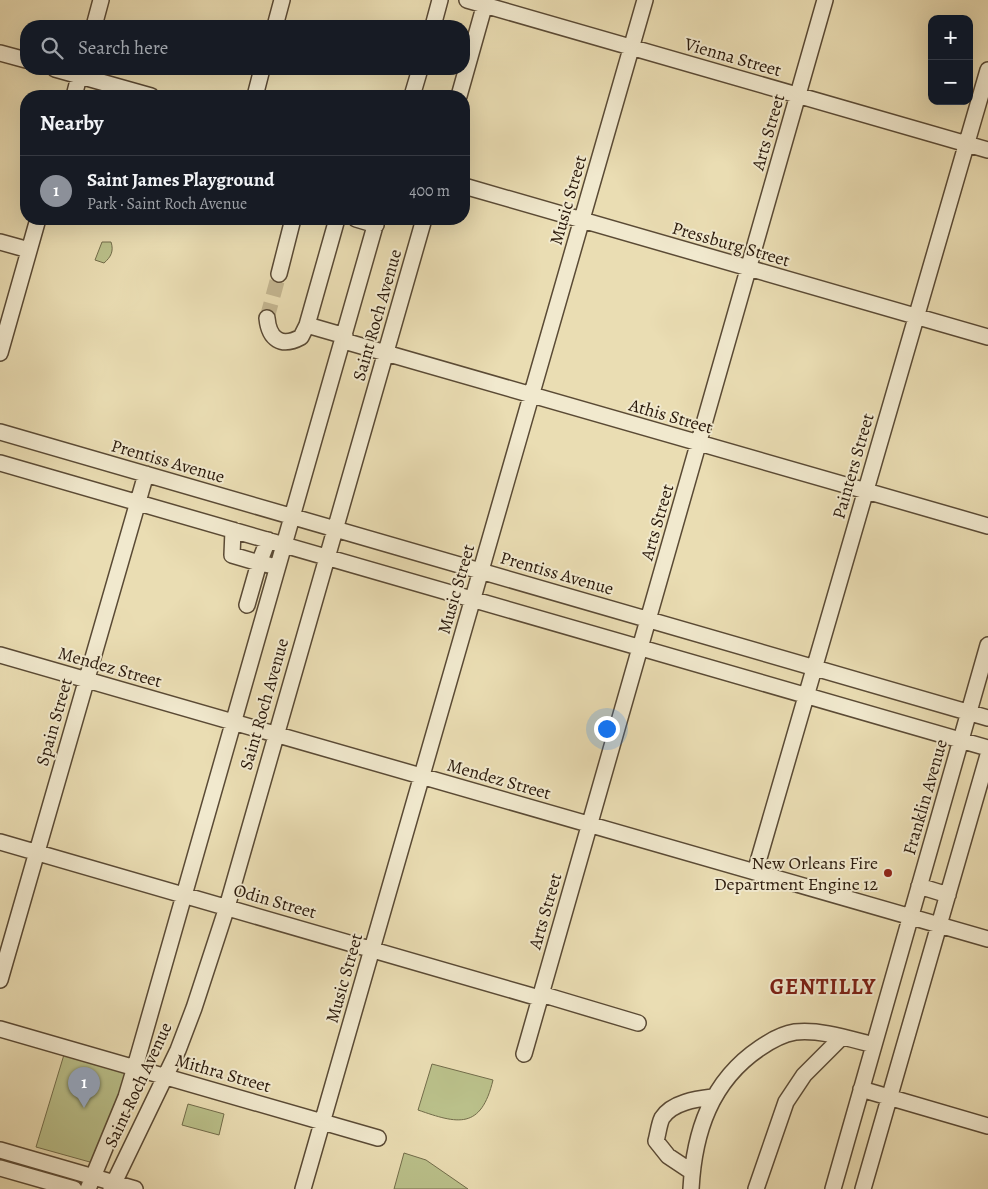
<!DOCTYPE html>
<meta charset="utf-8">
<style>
:root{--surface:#171b24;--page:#20242c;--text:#f1f3f6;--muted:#9ea1a6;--line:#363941;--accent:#8c9099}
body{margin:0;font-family:Alegreya,serif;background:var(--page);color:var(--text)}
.controls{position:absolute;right:15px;top:15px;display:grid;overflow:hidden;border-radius:10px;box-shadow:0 5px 20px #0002}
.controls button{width:45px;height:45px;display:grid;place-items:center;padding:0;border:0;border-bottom:1px solid var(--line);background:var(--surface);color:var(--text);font:25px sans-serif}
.you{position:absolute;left:606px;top:728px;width:18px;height:18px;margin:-12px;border:4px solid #fff;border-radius:50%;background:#1a73e8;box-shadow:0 0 0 8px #1a73e833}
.badge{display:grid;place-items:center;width:32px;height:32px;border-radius:50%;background:var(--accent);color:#fff;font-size:16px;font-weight:700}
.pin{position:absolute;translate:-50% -41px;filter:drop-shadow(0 1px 2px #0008)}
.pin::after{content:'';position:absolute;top:26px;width:18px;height:15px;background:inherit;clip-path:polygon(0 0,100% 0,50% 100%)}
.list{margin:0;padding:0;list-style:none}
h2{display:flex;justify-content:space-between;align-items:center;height:65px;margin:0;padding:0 20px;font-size:21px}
h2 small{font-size:16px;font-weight:400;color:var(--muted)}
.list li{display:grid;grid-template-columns:32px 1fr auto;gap:15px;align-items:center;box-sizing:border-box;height:70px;padding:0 20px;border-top:1px solid var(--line)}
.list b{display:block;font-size:19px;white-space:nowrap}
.list p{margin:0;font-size:16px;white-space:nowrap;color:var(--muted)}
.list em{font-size:16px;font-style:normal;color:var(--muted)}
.icon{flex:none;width:28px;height:28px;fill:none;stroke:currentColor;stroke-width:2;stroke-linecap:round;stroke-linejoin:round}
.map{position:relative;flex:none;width:988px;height:1189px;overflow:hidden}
.search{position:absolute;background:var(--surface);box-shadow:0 5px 20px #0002;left:20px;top:20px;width:450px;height:55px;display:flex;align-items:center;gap:12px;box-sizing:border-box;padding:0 18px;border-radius:20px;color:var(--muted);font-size:19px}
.panel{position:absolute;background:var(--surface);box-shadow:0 5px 20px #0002;left:20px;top:90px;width:450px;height:135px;border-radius:20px}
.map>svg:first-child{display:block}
.green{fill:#bac08a;stroke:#726c4a}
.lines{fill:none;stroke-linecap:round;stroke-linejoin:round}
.minor-tunnel{stroke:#c4b691;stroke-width:15;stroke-dasharray:15 8;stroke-linecap:butt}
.minor-casing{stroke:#5a4a35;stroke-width:18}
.minor{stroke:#f1e9ce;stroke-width:15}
.poi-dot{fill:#8f2418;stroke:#f1e9ce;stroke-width:2}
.labels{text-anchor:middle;stroke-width:4;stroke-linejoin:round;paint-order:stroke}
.street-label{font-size:18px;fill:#2a190b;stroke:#f1e9ce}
.poi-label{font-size:18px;fill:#2a190b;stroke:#f1e9ce;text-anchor:end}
.district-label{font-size:22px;font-weight:bold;letter-spacing:1px;fill:#7a1f14;stroke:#f1e9ce}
</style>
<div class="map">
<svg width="988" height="1189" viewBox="0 0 988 1189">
<rect width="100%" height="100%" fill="#eaddb3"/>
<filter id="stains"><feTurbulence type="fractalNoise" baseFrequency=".004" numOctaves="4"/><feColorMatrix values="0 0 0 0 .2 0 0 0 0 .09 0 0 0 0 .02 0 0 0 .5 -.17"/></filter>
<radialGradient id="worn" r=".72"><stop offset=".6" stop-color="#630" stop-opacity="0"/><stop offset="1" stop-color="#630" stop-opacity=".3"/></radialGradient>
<!-- green -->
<path class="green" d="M102,242H111C114,251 111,257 104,263L95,260Z
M66,1048L135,1067L97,1164L36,1147Z
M432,1064L493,1080C481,1130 458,1124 418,1110Z
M188,1104L224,1114L219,1135L182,1125Z
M404,1153L426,1160L468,1189H394Z"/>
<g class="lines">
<!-- minor-tunnel -->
<path class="minor-tunnel" d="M267,318L279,274"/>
<!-- minor casing -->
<g class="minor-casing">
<path id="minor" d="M467,0L988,150
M94,26L101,0
M275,26L282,0
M433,26L440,0
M0,53L26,60
M55,69L151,96
M74,96L81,69
M255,96L262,69
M412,96L420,69
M459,96L486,0
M464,186L988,337
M356,219L376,225
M0,242L29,250
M279,274L293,219
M267,318C269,339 281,348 301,337L307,325L337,219
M307,325L345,336
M344,341L988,526
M0,353L38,219
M0,432L988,718
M0,463L988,748
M233,530L232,555L259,563L268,540
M247,605L259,563L269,565
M0,655L988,939
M0,842L539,998
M755,872L988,70
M919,886L948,895
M0,980L146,474
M541,994L638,1023
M0,1029L378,1138
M524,1054L825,0
M861,1089L988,1126
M0,1150L135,1189
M0,1168L74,1189
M692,1172L668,1156L656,1141C658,1134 659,1124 662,1118C672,1102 697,1099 713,1097
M88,1189L126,1097L135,1067L377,219
M111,1189L178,1050L194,1008L227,907L424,219
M303,1189L645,0
M691,1189C694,1132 711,1081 760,1048C770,1041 783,1034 795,1032C820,1029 850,1039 874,1045
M756,1189L786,1102L804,1075L841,1038
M833,1189L988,645
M863,1189L988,755"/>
</g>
<!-- minor -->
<use href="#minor" class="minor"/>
</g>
<!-- markers -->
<circle class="poi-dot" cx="888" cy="873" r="5"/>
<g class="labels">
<!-- street labels -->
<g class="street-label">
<text transform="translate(733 57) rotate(16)" y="6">Vienna Street</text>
<text transform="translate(768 132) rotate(-74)" y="6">Arts Street</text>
<text transform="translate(568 200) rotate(-74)" y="6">Music Street</text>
<text transform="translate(731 244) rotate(16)" y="6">Pressburg Street</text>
<text transform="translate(377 315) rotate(-74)" y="6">Saint Roch Avenue</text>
<text transform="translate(671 416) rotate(16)" y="6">Athis Street</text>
<text transform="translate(168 461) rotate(16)" y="6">Prentiss Avenue</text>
<text transform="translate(853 466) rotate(-74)" y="6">Painters Street</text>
<text transform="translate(657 522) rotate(-74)" y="6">Arts Street</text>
<text transform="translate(557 573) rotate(16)" y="6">Prentiss Avenue</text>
<text transform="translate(456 589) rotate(-74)" y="6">Music Street</text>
<text transform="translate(110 667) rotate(16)" y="6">Mendez Street</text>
<text transform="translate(264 704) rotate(-74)" y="6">Saint Roch Avenue</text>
<text transform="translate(54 722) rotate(-74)" y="6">Spain Street</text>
<text transform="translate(499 779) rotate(16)" y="6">Mendez Street</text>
<text transform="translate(925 797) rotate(-74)" y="6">Franklin Avenue</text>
<text transform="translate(275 901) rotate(16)" y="6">Odin Street</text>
<text transform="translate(545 911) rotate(-74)" y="6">Arts Street</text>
<text transform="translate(344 978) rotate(-74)" y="6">Music Street</text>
<text transform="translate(223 1073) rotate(16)" y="6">Mithra Street</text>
<text transform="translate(138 1085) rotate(-65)" y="6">Saint Roch Avenue</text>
</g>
<!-- poi labels -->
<g class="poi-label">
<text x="878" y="869">New Orleans Fire<tspan x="878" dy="21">Department Engine 12</tspan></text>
</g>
<!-- district labels -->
<g class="district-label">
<text x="823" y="994">GENTILLY</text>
</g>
</g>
<rect width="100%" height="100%" filter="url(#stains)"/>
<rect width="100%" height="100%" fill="url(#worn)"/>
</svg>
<div class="controls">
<button>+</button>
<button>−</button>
</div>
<div class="you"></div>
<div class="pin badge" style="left:84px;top:1108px">1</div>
<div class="search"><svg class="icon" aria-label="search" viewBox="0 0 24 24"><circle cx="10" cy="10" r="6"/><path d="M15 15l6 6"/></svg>Search here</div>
<section class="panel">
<h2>Nearby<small></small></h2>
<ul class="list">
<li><span class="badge">1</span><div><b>Saint James Playground</b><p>Park · Saint Roch Avenue</p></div><em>400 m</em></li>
</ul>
</section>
</div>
